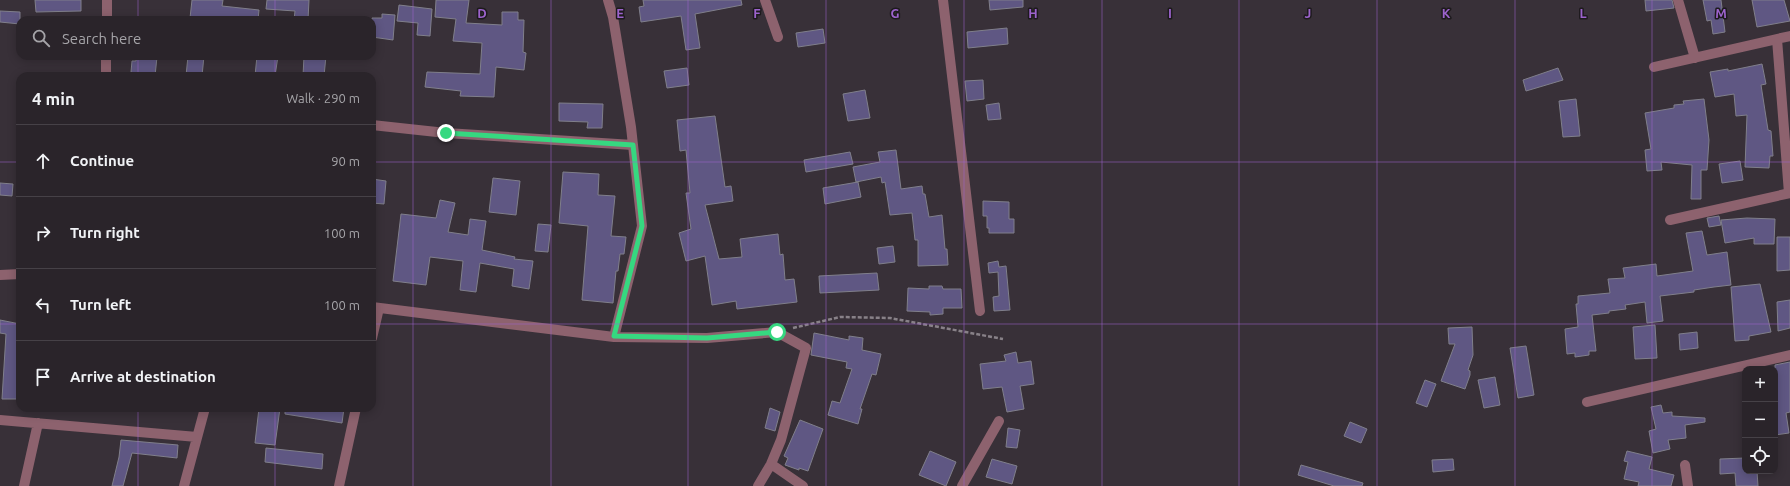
<!DOCTYPE html>
<meta charset="utf-8">
<style>
:root{--surface:#2a242a;--page:#363036;--text:#f1f3f6;--muted:#a5a4a8;--line:#464147}
body{margin:0;font-family:Ubuntu,sans-serif;background:var(--page);color:var(--text)}
.controls{position:absolute;right:12px;bottom:12px;display:grid;overflow:hidden;border-radius:8px;box-shadow:0 2px 10px #0003}
.controls button{width:36px;height:36px;display:grid;place-items:center;padding:0;border:0;border-bottom:1px solid var(--line);background:var(--surface);color:var(--text);font:20px sans-serif}
.stop{position:absolute;width:12px;height:12px;margin:-9px;border:3px solid #36d880;border-radius:50%;background:#fff}
.stop.end{background:#36d880;border-color:#fff;box-shadow:0 1px 4px #0008}
.list{margin:0;padding:0;list-style:none}
h2{display:flex;justify-content:space-between;align-items:center;height:52px;margin:0;padding:0 16px;font-size:17px}
h2 small{font-size:13px;font-weight:400;color:var(--muted)}
.list li{display:grid;grid-template-columns:26px 1fr auto;gap:12px;align-items:center;box-sizing:border-box;height:72px;padding:0 16px;border-top:1px solid var(--line)}
.list b{display:block;font-size:15px;white-space:nowrap}
.list em{font-size:13px;font-style:normal;color:var(--muted)}
.icon{flex:none;width:22px;height:22px;fill:none;stroke:currentColor;stroke-width:2;stroke-linecap:round;stroke-linejoin:round}
.map{position:relative;flex:none;width:1790px;height:486px;overflow:hidden}
.search{position:absolute;background:var(--surface);box-shadow:0 2px 10px #0003;left:16px;top:16px;width:360px;height:44px;display:flex;align-items:center;gap:10px;box-sizing:border-box;padding:0 14px;border-radius:12px;color:var(--muted);font-size:15px}
.panel{position:absolute;background:var(--surface);box-shadow:0 2px 10px #0003;left:16px;top:72px;width:360px;height:340px;border-radius:12px}
.map>svg:first-child{display:block}
.building{fill:#5f5783;stroke:#807f8b}
.lines{fill:none;stroke-linecap:round;stroke-linejoin:round}
.path{stroke:#888188;stroke-width:2.5;stroke-dasharray:4 2;stroke-linecap:butt}
.minor{stroke:#8d626e;stroke-width:10}
.route{stroke:#36d880;stroke-width:5}
.grid{fill:none;stroke:#9c63cc;stroke-width:1;stroke-opacity:0.55}
.grid-label{font-size:13px;text-anchor:middle;font-weight:bold;fill:#9c63cc;stroke:#1d1a1d;stroke-width:3;stroke-linejoin:round;paint-order:stroke}
</style>
<div class="map">
<svg width="1790" height="486" viewBox="0 0 1790 486">
<rect width="100%" height="100%" fill="#383038"/>
<!-- building -->
<path class="building" d="M35,0H81V11L36,12Z
M192,0H223L222,6L259,10L258,20H226L204,17V20L190,18Z
M267,0H309L308,20H294L295,11L266,9Z
M436,0H469L466,23L502,25V12H518V20H524L523,52L526,53L524,70L496,67L494,97L460,96L461,91L425,87L427,72L480,74L482,43L453,41L456,19L435,17Z
M643,0H741L742,5L695,14L700,48L686,50L681,16L641,22L639,7L644,6Z
M989,0H1023V7L990,10Z
M1645,0H1672L1674,8L1646,11Z
M1703,0H1721L1725,32L1713,34L1711,20L1707,21Z
M1752,0H1784L1790,21L1757,27Z
M399,5L432,9L430,36L417,35L418,23L397,21Z
M0,11L20,12V24L0,22Z
M382,14L395,15L393,40L372,37V18H382Z
M1007,28L1008,44L968,48L967,32Z
M823,29L825,43L798,47L796,33Z
M136,56L157,57L155,76H134V73L131,72L132,61H136Z
M188,56H204L202,76H186Z
M257,56H278L275,76H255Z
M304,56H326L324,76H303Z
M1762,64L1766,84L1761,85L1768,130L1771,131L1773,156H1770L1769,168L1745,167L1747,115L1736,116L1734,94L1715,97L1710,72L1728,69V71Z
M687,68L689,85L667,88L664,71Z
M1558,68L1563,80L1526,91L1523,80Z
M983,80L984,99L967,101L965,81Z
M865,90L870,118L848,121L843,94Z
M1576,99L1580,136L1563,137L1559,101Z
M1704,99L1709,140L1707,170H1701V199H1691L1692,165L1661,162L1662,170L1647,171L1645,150L1651,149L1645,113L1674,108V105L1684,104L1683,101Z
M559,103L603,104L602,128H587L588,122L559,121Z
M999,103L1001,119L988,120L986,105Z
M715,116L725,187L731,186L733,201L705,205L719,259L742,257L740,239L778,234L780,255L783,254L785,280L794,279L797,302L737,309L736,301L712,305L705,256L686,261L679,233L691,229L686,193H690L686,150L680,151L677,120Z
M896,150L901,189L922,186L923,194H925L929,217L942,215L945,249H947L948,265L918,266V240H915L912,213L890,215L885,182L882,183L881,177L856,182L853,167L880,162L878,152Z
M850,152L853,164L806,172L804,160Z
M1740,161L1743,180L1722,183L1719,164Z
M563,172L599,174L598,195L615,196L611,236L626,237L624,254H620L618,271H616L613,303L582,300L588,226L559,223Z
M493,178L520,181L516,215L489,212Z
M372,179L386,181L384,204L372,203Z
M858,182L861,197L825,204L823,188Z
M0,183L13,184L12,196L0,195Z
M440,200L455,203L448,232L468,235L470,219L486,221L482,250L515,257L514,259L533,261L529,289L512,286L514,269L480,263L476,292L460,290L463,261L430,257L426,285L393,281L401,214L436,218Z
M983,201L1009,202V219H1014V233H989V228H987V216H983Z
M1719,216L1721,225L1709,227L1707,218Z
M1747,218L1775,219L1774,244H1754V238L1725,243L1721,220Z
M538,224L551,225L548,252L535,251Z
M1702,231L1707,255L1727,252L1731,285L1714,287L1694,290V292L1660,296L1663,321L1647,323L1645,302L1625,305L1626,309L1609,311V313L1592,315L1596,351H1589V355L1575,357V353L1567,354L1565,329L1578,327L1576,304H1578V296L1610,293L1608,279L1625,278L1623,268L1656,264L1657,276L1693,271L1686,233Z
M1777,237H1790V270L1777,271Z
M893,246L895,262L879,264L877,248Z
M998,261L999,267L1006,266L1010,310L994,311L993,297L999,296L998,272L989,273L988,263Z
M877,273L879,290L820,293L819,276Z
M1760,284L1771,332L1749,336V340L1735,341L1731,287Z
M929,286H942L943,289H961L962,308H943V314L930,315V312L907,311L908,288L929,289Z
M1790,300V328L1778,331L1777,302Z
M0,320L20,324V399H2L6,334L0,333Z
M1655,325L1657,358L1635,359L1633,327Z
M1472,327L1473,355L1468,370L1470,371V375L1465,389L1441,381L1455,344H1449L1448,328Z
M1697,332L1698,348L1680,350L1679,334Z
M814,333L849,340V336L863,338L862,350L881,354L876,375L872,374L860,409H862L858,424L828,415L832,401L840,403L852,369L846,368L847,362L811,355Z
M1526,346L1534,395L1518,398L1510,348Z
M1016,352L1018,363L1031,361L1034,384L1020,386L1024,409L1007,412L1002,387L983,389L980,364L1006,361L1004,355Z
M1790,362V412L1786,413L1789,433L1775,435V365Z
M1495,377L1500,405L1484,408L1478,380Z
M1425,380L1436,384L1427,407L1416,403Z
M1661,405L1663,413L1672,412V416L1705,418V422L1685,425L1686,438L1668,440L1670,449L1653,453L1649,431L1656,429L1651,407Z
M259,408H280L275,445L255,443Z
M285,408H344L342,423L285,414Z
M770,408L780,412L775,431L765,428Z
M800,420L823,429L808,471L799,468V470L785,465L788,458L784,456Z
M1350,422L1367,429L1361,443L1344,436Z
M1008,428L1020,430L1017,448L1006,447Z
M121,440L178,445L177,458L132,453L123,486H112L119,457Z
M266,448L323,454L322,469L265,462Z
M930,451L956,462L946,486L919,475Z
M1627,451L1652,457L1649,469L1674,475L1671,486H1638L1639,482L1624,479L1628,462L1624,461Z
M1745,458V471H1757L1758,486H1736L1735,473L1720,474V459Z
M992,459L1017,466L1012,484L986,477Z
M1453,459L1454,470L1433,472L1432,460Z
M1301,465L1363,483L1362,486H1334L1298,475Z"/>
<g class="lines">
<!-- path -->
<path class="path" d="M793,328L840,317L890,318L1003,339"/>
<!-- minor -->
<path class="minor" d="M608,0L613,17L631,127L642,226L614,337
M765,0L778,37
M943,0L980,311
M1678,0L1695,58
M107,20V0
M1777,39L1789,193
M1654,67L1790,36
M106,76V56
M372,125L446,133L633,145
M1670,220L1790,193
M0,275L20,274
M372,307L614,337L707,338L777,332L806,348L781,440L771,464L758,486
M372,338L379,308
M1587,402L1790,355
M0,420L197,437
M771,464L803,486
M1685,465L1688,486
M24,486L38,423
M184,486L205,408
M339,486L356,408
M962,486L999,421"/>
</g>
<g class="lines">
<!-- route -->
<path class="route" d="M446,133L633,145L642,226L614,336L707,338L777,332"/>
</g>
<!-- grid -->
<path class="grid" d="M138,0V20M275,0V20M413,0V486M551,0V486M688,0V486M826,0V486M964,0V486M1102,0V486M1239,0V486M1377,0V486M1515,0V486M1652,0V486M138,56V76M275,56V76M0,162H20M372,162H1790M0,324H20M372,324H1790M138,408V486M275,408V486"/>
<g class="grid-label">
<text x="482" y="18">D</text>
<text x="620" y="18">E</text>
<text x="757" y="18">F</text>
<text x="895" y="18">G</text>
<text x="1033" y="18">H</text>
<text x="1170" y="18">I</text>
<text x="1308" y="18">J</text>
<text x="1446" y="18">K</text>
<text x="1583" y="18">L</text>
<text x="1721" y="18">M</text>
</g>
</svg>
<div class="controls">
<button>+</button>
<button>−</button>
<button><svg class="icon" aria-label="locate" viewBox="0 0 24 24"><circle cx="12" cy="12" r="6"/><path d="M12 2v4M12 18v4M2 12h4M18 12h4"/></svg></button>
</div>
<div class="stop" style="left:777px;top:332px"></div>
<div class="stop end" style="left:446px;top:133px"></div>
<div class="search"><svg class="icon" aria-label="search" viewBox="0 0 24 24"><circle cx="10" cy="10" r="6"/><path d="M15 15l6 6"/></svg>Search here</div>
<section class="panel">
<h2>4 min<small>Walk · 290 m</small></h2>
<ul class="list">
<li><svg class="icon" aria-label="ahead" viewBox="0 0 24 24"><path d="M12 20V5M6 11l6-6 6 6"/></svg><div><b>Continue</b></div><em>90 m</em></li>
<li><svg class="icon" aria-label="right" viewBox="0 0 24 24"><path d="M7 20v-9h11M14 6l5 5-5 5"/></svg><div><b>Turn right</b></div><em>100 m</em></li>
<li><svg class="icon" aria-label="left" viewBox="0 0 24 24"><path d="M17 20v-9H6M10 6l-5 5 5 5"/></svg><div><b>Turn left</b></div><em>100 m</em></li>
<li><svg class="icon" aria-label="arrive" viewBox="0 0 24 24"><path d="M6 21V4h12l-3 4 3 4H6"/></svg><div><b>Arrive at destination</b></div></li>
</ul>
</section>
</div>
